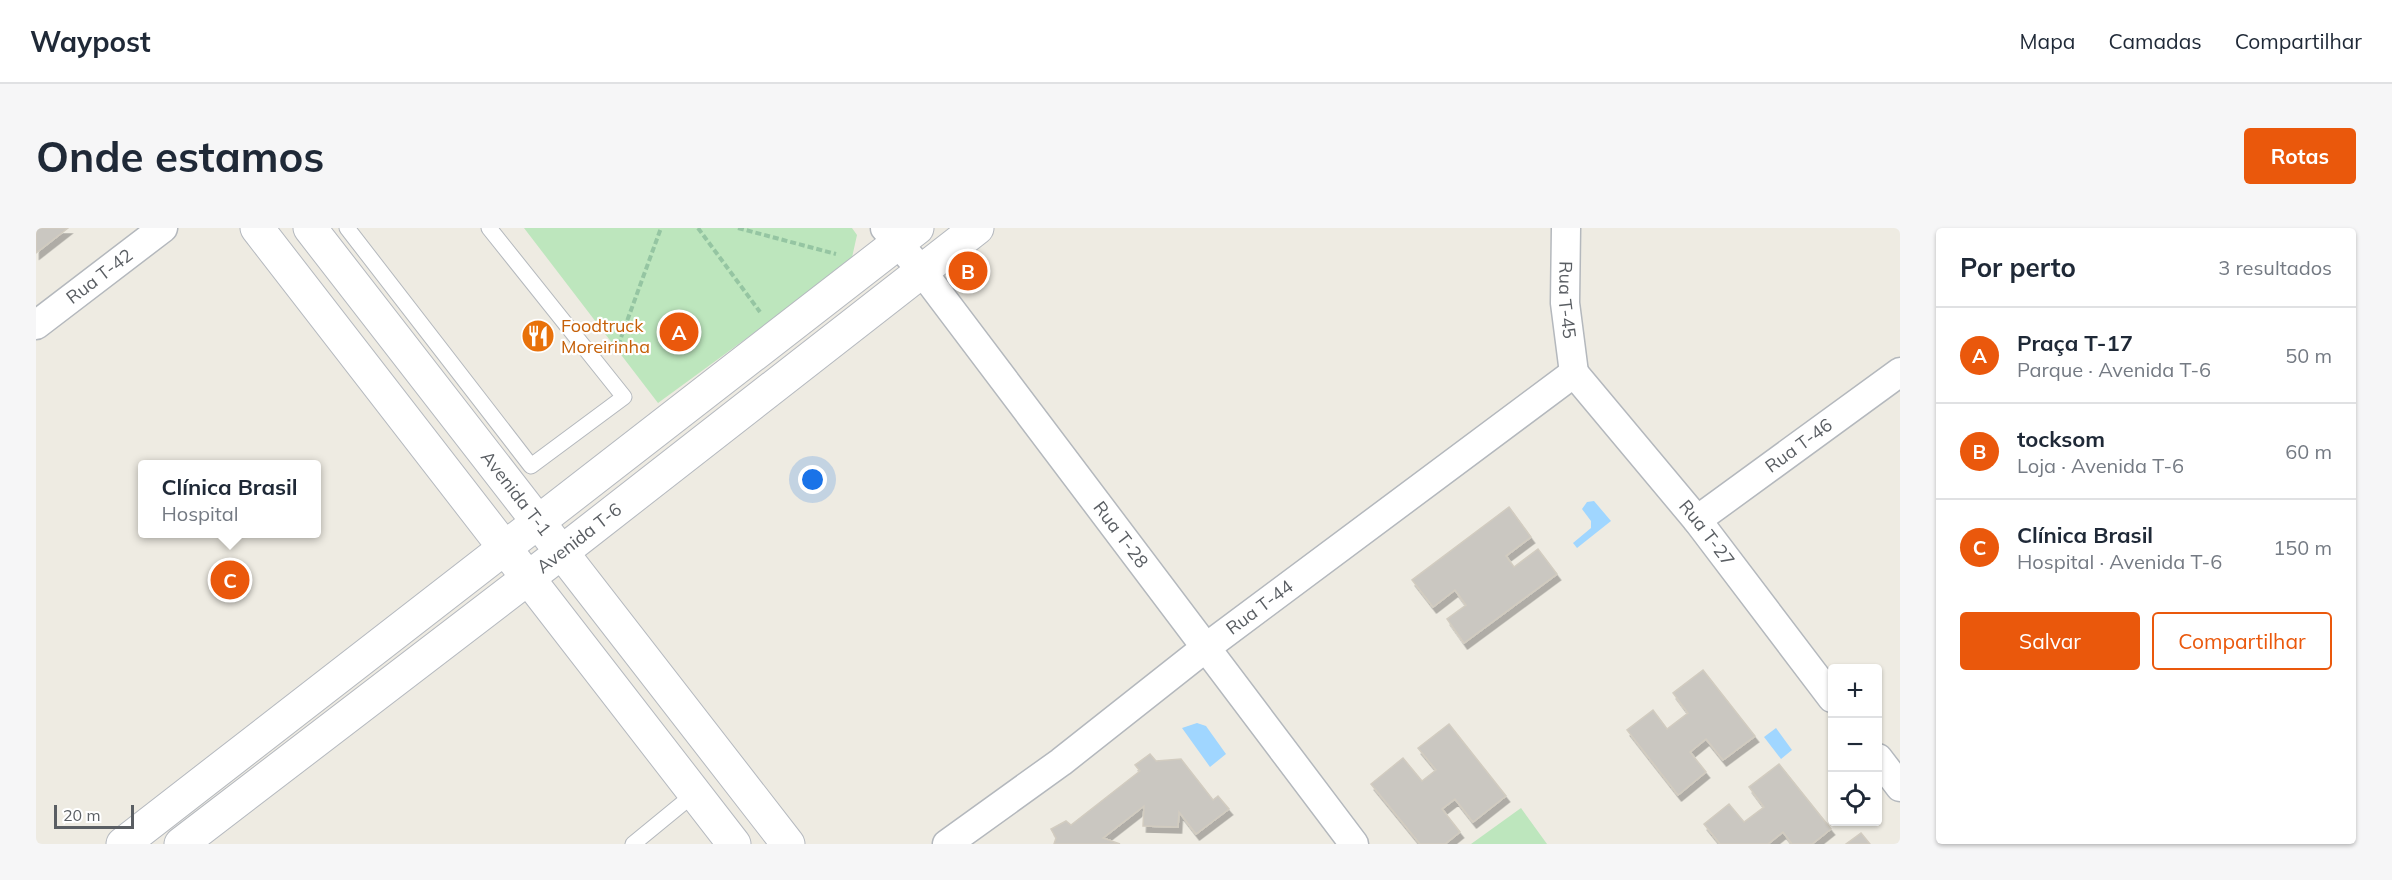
<!DOCTYPE html>
<html lang="pt">
<meta charset="utf-8">
<style>
:root{--surface:#fff;--page:#f6f6f7;--text:#1f2937;--muted:#747a83;--line:#e0e1e3;--accent:#ea580c}
body{margin:0;font-family:Mulish,sans-serif;background:var(--page);color:var(--text)}
.controls{position:absolute;right:18px;bottom:18px;display:grid;overflow:hidden;border-radius:6px;box-shadow:0 2px 4px #0004}
.controls button{width:54px;height:54px;display:grid;place-items:center;padding:0;border:0;border-bottom:2px solid var(--line);background:var(--surface);color:var(--text);font:30px sans-serif}
.scale{position:absolute;left:18px;bottom:15px;width:80px;box-sizing:border-box;padding-left:6px;border:3px solid #5a5e63;border-top:0;font-size:16px;line-height:21px;white-space:nowrap;color:#5a5e63;-webkit-text-stroke:4px #fff;paint-order:stroke}
.you{position:absolute;left:777px;top:252px;width:21px;height:21px;margin:-15px;border:4px solid #fff;border-radius:50%;background:#1a73e8;box-shadow:0 0 0 9px #1a73e833}
.badge{display:grid;place-items:center;width:39px;height:39px;border-radius:50%;background:var(--accent);color:#fff;font-size:20px;font-weight:700}
.pin{position:absolute;translate:-50% -50%;border:3px solid #fff;box-shadow:0 2px 6px #0006}
.popup{position:absolute;left:102px;top:232px;width:183px;height:78px;box-sizing:border-box;display:grid;place-content:center;border-radius:6px;background:var(--surface);filter:drop-shadow(0 2px 4px #0005);font-size:20px;white-space:nowrap;color:var(--muted)}
.popup b{font-size:22px;color:var(--text)}
.popup::after{content:'';position:absolute;left:50%;top:100%;margin-left:-12px;border:12px solid transparent;border-top-color:var(--surface)}
.list{margin:0;padding:0;list-style:none}
h2{display:flex;justify-content:space-between;align-items:center;height:78px;margin:0;padding:0 24px;font-size:26px}
h2 small{font-size:20px;font-weight:400;color:var(--muted)}
.list li{display:grid;grid-template-columns:39px 1fr auto;gap:18px;align-items:center;box-sizing:border-box;height:96px;padding:0 24px;border-top:2px solid var(--line)}
.list b{display:block;font-size:22px;white-space:nowrap}
.list p{margin:0;font-size:20px;white-space:nowrap;color:var(--muted)}
.list em{font-size:20px;font-style:normal;color:var(--muted)}
.actions{display:flex;gap:12px;padding:18px 24px}
.actions a{flex:1;padding:14px 0;border:2px solid var(--accent);border-radius:6px;text-align:center;font-size:21px;color:var(--accent)}
.actions .main{background:var(--accent);color:#fff}
.icon{flex:none;width:33px;height:33px;fill:none;stroke:currentColor;stroke-width:2;stroke-linecap:round;stroke-linejoin:round}
.map{position:relative;flex:none;width:1864px;height:616px;overflow:hidden;border-radius:6px}
header{display:flex;align-items:center;gap:36px;box-sizing:border-box;height:84px;padding:0 30px;background:var(--surface);border-bottom:2px solid var(--line)}
header strong{font-size:28px}
nav{display:flex;gap:33px;margin-inline-start:auto;font-size:21px}
.intro{display:flex;align-items:center;justify-content:space-between;box-sizing:border-box;height:144px;padding:0 36px}
h1{margin:0;font-size:42px}
.button{padding:15px 27px;border-radius:6px;background:var(--accent);color:#fff;font-size:21px;font-weight:700}
main{display:flex;gap:36px;padding:0 36px}
aside{flex:1;background:var(--surface);border-radius:6px;box-shadow:0 2px 4px #0004}
.map>svg:first-child{display:block}
.green{fill:#bde6bd}
.water{fill:#a0d6ff}
.building{fill:#cac7c1;stroke:#d2ccc0;stroke-width:1.5;filter:url(#shadow)}
.lines{fill:none;stroke-linecap:round;stroke-linejoin:round}
.lane-casing{stroke:#b4b8bd;stroke-width:17}
.street-casing{stroke:#b4b8bd;stroke-width:31}
.secondary-casing{stroke:#b5b9bf;stroke-width:35}
.path{stroke:#95c5a2;stroke-width:4;stroke-dasharray:6 3;stroke-linecap:butt}
.lane{stroke:#fff;stroke-width:15}
.street{stroke:#fff;stroke-width:28}
.secondary{stroke:#fff;stroke-width:33}
.labels{text-anchor:middle;stroke-width:4.5;stroke-linejoin:round;paint-order:stroke}
.street-label{font-size:18px;fill:#5a5e63;stroke:#fff}
.food-label{font-size:18px;fill:#c56008;stroke:#fff;text-anchor:start}
</style>
<header>
<strong>Waypost</strong>
<nav><a>Mapa</a><a>Camadas</a><a>Compartilhar</a></nav>
</header>
<div class="intro"><h1>Onde estamos</h1><a class="button">Rotas</a></div>
<main>
<div class="map">
<svg width="1864" height="616" viewBox="0 0 1864 616">
<defs>
<filter id="shadow"><feDropShadow dx="3.5" dy="6" stdDeviation="0" flood-color="#0004"/></filter>
</defs>
<rect width="100%" height="100%" fill="#eeebe2"/>
<!-- green -->
<path class="green" d="M488,0H816L821,7L815,34L622,175Z
M1485,580L1511,616H1435Z"/>
<!-- water -->
<path class="water" d="M1558,273L1575,293L1541,320L1537,315L1555,300V293L1546,281L1551,274Z
M1161,495L1170,498L1190,526L1174,539L1146,500Z
M1740,500L1756,522L1745,531L1728,509Z"/>
<!-- building -->
<path class="building" d="M0,0H32L0,25Z
M1473,279L1495,309L1470,328L1478,339L1502,321L1521,346L1428,415L1411,391L1430,377L1419,362L1397,379L1376,352Z
M1667,442L1719,508L1687,532L1670,511L1654,524L1670,544L1642,567L1591,502L1617,482L1631,501L1652,485L1637,465Z
M1413,496L1470,568L1437,594L1419,571L1406,581L1424,604L1409,616H1384L1335,556L1367,530L1386,553L1400,542L1382,520Z
M1114,526L1120,533L1145,531L1177,572L1182,568L1193,581L1160,606L1143,584L1142,599L1107,598L1108,578L1067,610L1084,616H1018L1020,610L1015,601L1030,593L1035,597L1104,543L1099,537Z
M1743,536L1795,601L1776,616H1756L1747,604L1732,616H1684L1668,596L1693,576L1708,594L1728,579L1713,559Z
M1825,605L1834,616H1810Z"/>
<g class="lines">
<!-- lane casing -->
<g class="lane-casing">
<path id="lane" d="M311,0L495,238L588,169L453,0
M597,616L658,566"/>
</g>
<!-- street casing -->
<g class="street-casing">
<g id="street">
<path id="s1" d="M849,0L885,42L1318,616"/>
<path id="s2" d="M1530,0L1529,75L1538,145"/>
<path id="s3" d="M0,97L127,0"/>
<path id="s4" d="M1538,145L1661,292L1796,470"/>
<path id="s5" d="M1661,292L1864,144"/>
<path d="M1842,530L1864,559"/>
<path id="s6" d="M911,616L1025,534L1168,421L1538,145"/>
</g>
</g>
<!-- secondary casing -->
<g class="secondary-casing">
<g id="secondary">
<path d="M221,0L698,616"/>
<path id="s7" d="M274,0L752,616"/>
<path d="M87,616L881,0"/>
<path id="s8" d="M145,616L526,324L941,0"/>
</g>
</g>
<!-- path -->
<path class="path" d="M662,0L724,84
M702,0L800,26
M579,126L625,0"/>
<!-- lane -->
<use href="#lane" class="lane"/>
<!-- street -->
<use href="#street" class="street"/>
<!-- secondary -->
<use href="#secondary" class="secondary"/>
</g>
<!-- icons -->
<defs>
<g id="restaurant-disc" transform="scale(1.725)"><circle r="9.5" fill="#e8710a" stroke="#fff"/><path d="M-5-6h1v4h1v-4h1v4h1v-4h1v5L-1.5 .5V6h-2V.5L-5-1ZM5-6V6H3V1.5H1.5Q1.5-4 5-6Z" fill="#fff"/></g>
</defs>
<g fill-rule="evenodd">
<use href="#restaurant-disc" x="502" y="108"/>
</g>
<g class="labels">
<!-- street labels -->
<g class="street-label">
<text dy="6" stroke="none"><textPath href="#s3" startOffset="80">Rua T-42</textPath></text>
<text dy="6" stroke="none"><textPath href="#s2" startOffset="72">Rua T-45</textPath></text>
<text dy="6" stroke="none"><textPath href="#s5" startOffset="126">Rua T-46</textPath></text>
<text dy="6" stroke="none"><textPath href="#s7" startOffset="336">Avenida T-1</textPath></text>
<text dy="6" stroke="none"><textPath href="#s4" startOffset="208">Rua T-27</textPath></text>
<text dy="6" stroke="none"><textPath href="#s1" startOffset="387">Rua T-28</textPath></text>
<text dy="6" stroke="none"><textPath href="#s8" startOffset="502">Avenida T-6</textPath></text>
<text dy="6" stroke="none"><textPath href="#s6" startOffset="392">Rua T-44</textPath></text>
</g>
<!-- food labels -->
<g class="food-label">
<text x="525" y="104">Foodtruck<tspan x="525" dy="21">Moreirinha</tspan></text>
</g>
</g>
</svg>
<div class="controls">
<button>+</button>
<button>−</button>
<button><svg class="icon" aria-label="locate" viewBox="0 0 24 24"><circle cx="12" cy="12" r="6"/><path d="M12 2v4M12 18v4M2 12h4M18 12h4"/></svg></button>
</div>
<div class="scale">20 m</div>
<div class="you"></div>
<div class="pin badge" style="left:643px;top:104px">A</div>
<div class="pin badge" style="left:932px;top:43px">B</div>
<div class="pin badge" style="left:194px;top:352px">C</div>
<div class="popup"><b>Clínica Brasil</b>Hospital</div>
</div>
<aside>
<h2>Por perto<small>3 resultados</small></h2>
<ul class="list">
<li><span class="badge">A</span><div><b>Praça T-17</b><p>Parque · Avenida T-6</p></div><em>50 m</em></li>
<li><span class="badge">B</span><div><b>tocksom</b><p>Loja · Avenida T-6</p></div><em>60 m</em></li>
<li><span class="badge">C</span><div><b>Clínica Brasil</b><p>Hospital · Avenida T-6</p></div><em>150 m</em></li>
</ul>
<div class="actions"><a class="main">Salvar</a><a>Compartilhar</a></div>
</aside>
</main>
